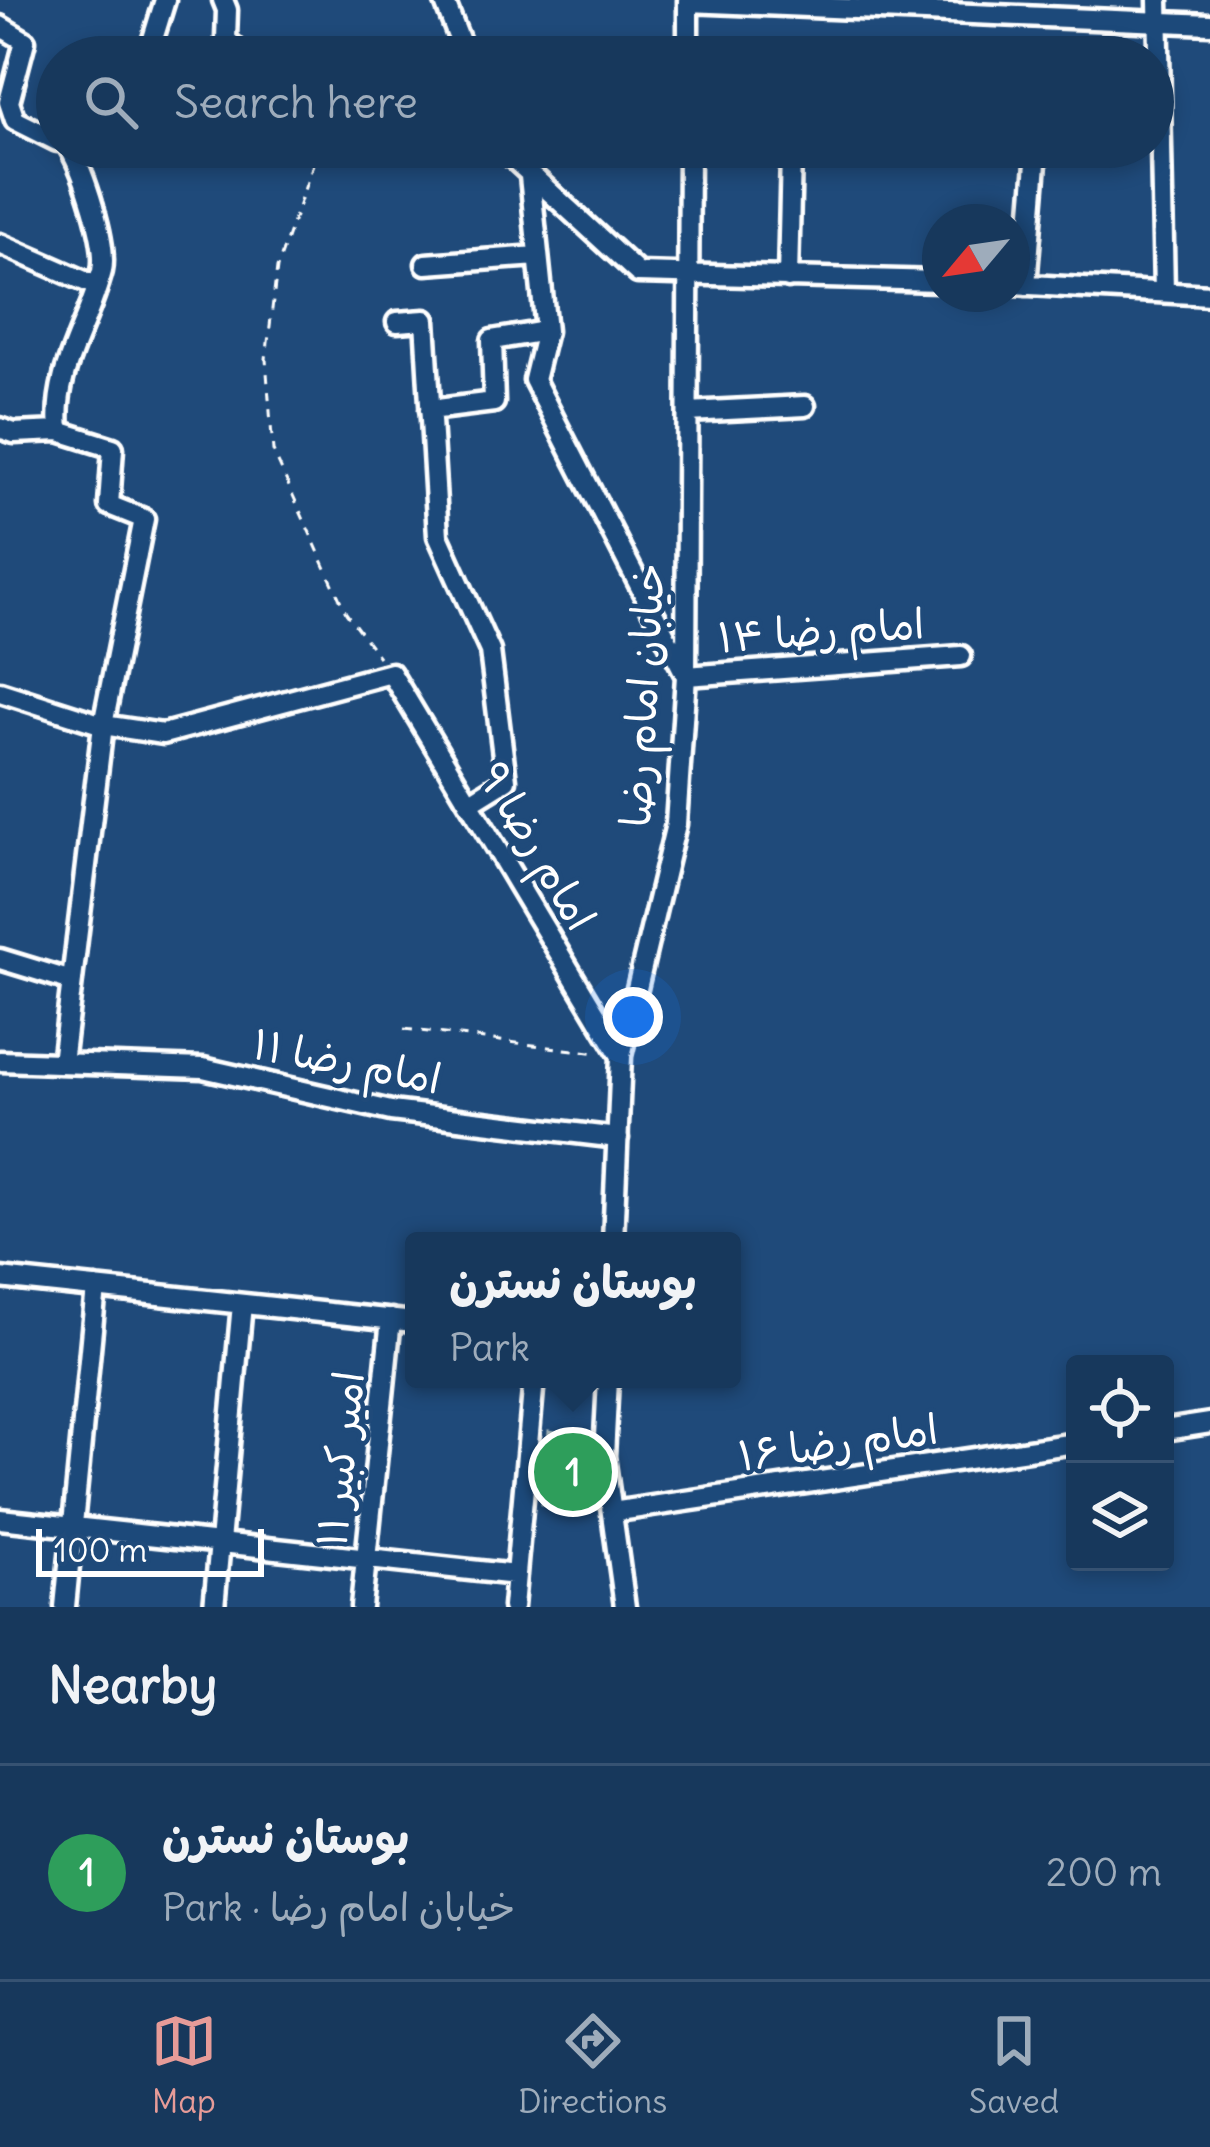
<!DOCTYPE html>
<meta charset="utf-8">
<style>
:root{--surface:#17385c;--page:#244365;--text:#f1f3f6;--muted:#9eacbb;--line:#365272;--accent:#e69b98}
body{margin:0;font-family:Delius,"Playpen Sans Arabic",sans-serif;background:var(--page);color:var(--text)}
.controls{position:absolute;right:36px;bottom:36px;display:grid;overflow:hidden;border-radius:12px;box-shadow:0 6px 18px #0003}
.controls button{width:108px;height:108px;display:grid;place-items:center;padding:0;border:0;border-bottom:3px solid var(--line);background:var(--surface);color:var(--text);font:60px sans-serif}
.compass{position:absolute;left:922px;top:204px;width:108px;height:108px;border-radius:50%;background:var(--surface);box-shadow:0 6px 18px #0003;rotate:241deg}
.scale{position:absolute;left:36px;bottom:30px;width:228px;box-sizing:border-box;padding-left:12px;border:6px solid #fff;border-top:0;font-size:33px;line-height:42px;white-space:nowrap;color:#fff;-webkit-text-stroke:9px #1f4a7a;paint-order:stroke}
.you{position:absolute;left:633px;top:1017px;width:42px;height:42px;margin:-30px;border:9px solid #fff;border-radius:50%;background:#1a73e8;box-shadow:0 0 0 18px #1a73e833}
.badge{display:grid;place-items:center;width:78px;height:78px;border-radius:50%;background:var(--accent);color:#fff;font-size:39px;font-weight:700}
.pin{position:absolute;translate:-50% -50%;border:6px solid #fff;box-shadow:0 3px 12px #0006}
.popup{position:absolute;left:405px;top:1232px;width:336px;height:156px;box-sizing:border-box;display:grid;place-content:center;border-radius:12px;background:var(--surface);filter:drop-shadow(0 3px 9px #0005);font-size:39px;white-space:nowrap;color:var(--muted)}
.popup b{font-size:45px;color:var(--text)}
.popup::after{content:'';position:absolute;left:50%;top:100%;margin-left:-24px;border:24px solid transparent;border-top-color:var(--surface)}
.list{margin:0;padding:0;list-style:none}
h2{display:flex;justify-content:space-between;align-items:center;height:156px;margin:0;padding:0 48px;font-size:51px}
h2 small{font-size:39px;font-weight:400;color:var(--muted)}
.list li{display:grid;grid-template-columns:78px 1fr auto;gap:36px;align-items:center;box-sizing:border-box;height:216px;padding:0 48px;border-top:3px solid var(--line)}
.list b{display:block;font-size:45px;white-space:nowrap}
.list p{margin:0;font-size:39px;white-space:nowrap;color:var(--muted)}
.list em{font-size:39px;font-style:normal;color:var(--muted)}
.icon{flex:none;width:66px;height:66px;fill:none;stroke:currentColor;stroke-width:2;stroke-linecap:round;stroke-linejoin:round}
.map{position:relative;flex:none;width:1210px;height:1607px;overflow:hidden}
.search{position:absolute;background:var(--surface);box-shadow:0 6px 18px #0003;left:36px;right:36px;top:36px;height:132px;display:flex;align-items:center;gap:30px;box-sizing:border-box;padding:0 42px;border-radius:66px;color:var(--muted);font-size:45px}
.sheet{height:372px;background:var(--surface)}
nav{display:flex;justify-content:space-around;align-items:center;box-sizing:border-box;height:168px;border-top:3px solid var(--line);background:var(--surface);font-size:33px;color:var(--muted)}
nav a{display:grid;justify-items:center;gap:6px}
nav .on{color:var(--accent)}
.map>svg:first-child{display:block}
.forest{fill:url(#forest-crowns);stroke:#acbdc0;stroke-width:3}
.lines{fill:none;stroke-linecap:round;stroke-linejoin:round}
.minor-casing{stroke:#fff;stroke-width:27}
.path{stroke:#fff;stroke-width:3;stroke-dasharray:9 9;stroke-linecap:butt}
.minor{stroke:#1f4a7a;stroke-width:18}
.labels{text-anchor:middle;stroke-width:9;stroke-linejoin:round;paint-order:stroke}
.street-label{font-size:42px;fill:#fff;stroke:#1f4a7a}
</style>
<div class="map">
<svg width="1210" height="1607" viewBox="0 0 1210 1607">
<defs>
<pattern id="forest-crowns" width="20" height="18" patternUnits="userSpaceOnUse" patternTransform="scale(3)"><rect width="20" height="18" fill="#5a7b80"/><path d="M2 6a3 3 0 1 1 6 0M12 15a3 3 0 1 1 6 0" fill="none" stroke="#536466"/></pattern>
</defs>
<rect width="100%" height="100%" fill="#1f4a7a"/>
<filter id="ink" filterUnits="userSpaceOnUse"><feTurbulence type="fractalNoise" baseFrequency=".00833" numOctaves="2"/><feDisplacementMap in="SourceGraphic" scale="24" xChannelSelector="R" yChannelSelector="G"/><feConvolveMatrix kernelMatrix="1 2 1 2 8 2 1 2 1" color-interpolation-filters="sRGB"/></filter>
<g filter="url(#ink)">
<!-- forest -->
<path class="forest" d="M549,1431L599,1439L605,1510L542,1504Z"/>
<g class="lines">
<!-- minor casing -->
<g class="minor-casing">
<path id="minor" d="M223,0L227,10L226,39L244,57
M444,0L466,57
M688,0V57
M1158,0L1164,292
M688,2L1210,24
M0,26L25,41L9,102L15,120L57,141
M153,39L165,0
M501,147L638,273L940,281
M530,176L546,331L534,380L686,676L961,656
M0,244L96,286
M426,264L538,256
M788,278L791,154
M1012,284L1210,295
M1026,285L1036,163
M397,322L425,320L438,536L490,651L506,780L469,803
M430,410L494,402L492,340L546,331
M688,412L805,406
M0,428L14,433L59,431L113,448L109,505L144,519L103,725L62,1063
M59,431C53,370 87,329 102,271C108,244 84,172 69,147
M0,692L103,725L163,734L391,673L621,1056
M0,959L72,981
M0,1061L203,1068L391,1111L618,1138
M613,1241L621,1056L676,824L686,676L689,147
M0,1278L414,1322
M608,1379L604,1456L625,1607
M1165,1430L1210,1423
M612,1512L1075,1443
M0,1519L516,1575
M65,1607L96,1288
M214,1607L242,1304
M361,1607L391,1319
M513,1607L534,1379"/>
</g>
<!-- path -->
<path class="path" d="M319,147L277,268L266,359L273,451L346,613L379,657
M404,1029L598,1053"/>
<!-- minor -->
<use href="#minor" class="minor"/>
</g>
</g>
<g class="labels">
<!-- street labels -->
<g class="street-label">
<text transform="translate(821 630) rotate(-4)" y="15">امام رضا ۱۴</text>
<text transform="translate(642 695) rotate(-87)" y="15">خیابان امام رضا</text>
<text transform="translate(537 846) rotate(59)" y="15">امام رضا ۹</text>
<text transform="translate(347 1061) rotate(11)" y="15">امام رضا ۱۱</text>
<text transform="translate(838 1442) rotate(-8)" y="15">امام رضا ۱۶</text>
<text transform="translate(340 1459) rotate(-84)" y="15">امیر کبیر ۱۱</text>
</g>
</g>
</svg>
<div class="controls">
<button><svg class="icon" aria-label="locate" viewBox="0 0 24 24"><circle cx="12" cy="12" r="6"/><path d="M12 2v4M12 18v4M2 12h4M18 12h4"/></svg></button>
<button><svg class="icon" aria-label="layers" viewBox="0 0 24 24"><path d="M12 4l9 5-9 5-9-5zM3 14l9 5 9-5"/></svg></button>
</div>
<svg class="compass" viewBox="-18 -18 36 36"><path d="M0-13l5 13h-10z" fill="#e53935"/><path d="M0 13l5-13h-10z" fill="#9eacbb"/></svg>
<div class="scale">100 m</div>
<div class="you"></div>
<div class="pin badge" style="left:573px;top:1472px;background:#2e9e5b">1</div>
<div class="popup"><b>بوستان نسترن</b>Park</div>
<div class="search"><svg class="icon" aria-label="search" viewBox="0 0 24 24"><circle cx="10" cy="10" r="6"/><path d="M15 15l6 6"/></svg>Search here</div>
</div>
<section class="sheet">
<h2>Nearby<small></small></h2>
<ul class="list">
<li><span class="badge" style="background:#2e9e5b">1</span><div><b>بوستان نسترن</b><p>Park · خیابان امام رضا</p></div><em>200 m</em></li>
</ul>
</section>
<nav>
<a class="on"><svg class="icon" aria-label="map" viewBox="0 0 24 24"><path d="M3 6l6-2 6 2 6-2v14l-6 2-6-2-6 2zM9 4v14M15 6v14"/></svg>Map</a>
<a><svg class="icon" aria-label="directions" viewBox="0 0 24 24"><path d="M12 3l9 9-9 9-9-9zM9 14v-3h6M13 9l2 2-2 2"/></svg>Directions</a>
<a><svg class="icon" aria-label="saved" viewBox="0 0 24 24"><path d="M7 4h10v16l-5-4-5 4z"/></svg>Saved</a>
</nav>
